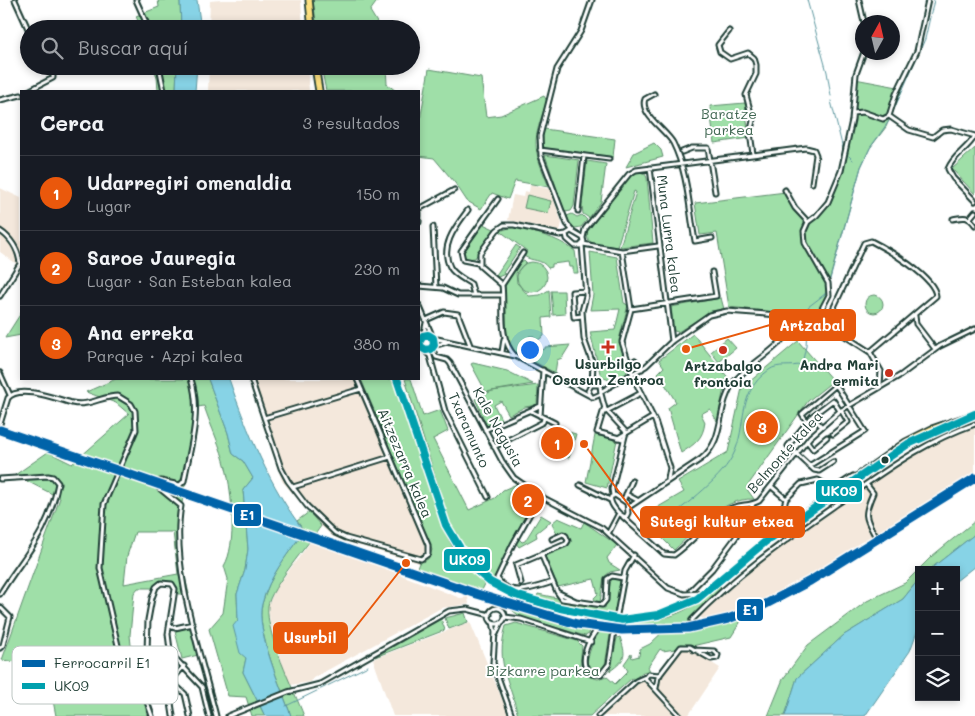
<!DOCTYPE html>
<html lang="es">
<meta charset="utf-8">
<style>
:root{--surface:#171b24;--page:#20242c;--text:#f1f3f6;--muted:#9ea1a6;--line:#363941;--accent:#ea580c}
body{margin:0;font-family:Mali,sans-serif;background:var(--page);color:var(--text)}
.controls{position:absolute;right:15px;bottom:15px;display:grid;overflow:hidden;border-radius:0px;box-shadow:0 2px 8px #0003}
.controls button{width:45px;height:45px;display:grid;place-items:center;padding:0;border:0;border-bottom:1px solid var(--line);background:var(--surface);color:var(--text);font:25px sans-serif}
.compass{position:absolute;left:855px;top:15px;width:45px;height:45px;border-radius:50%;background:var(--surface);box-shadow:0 2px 8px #0003;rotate:8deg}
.you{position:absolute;left:529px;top:349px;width:18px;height:18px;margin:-12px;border:4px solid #fff;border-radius:50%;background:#1a73e8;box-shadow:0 0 0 8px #1a73e833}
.badge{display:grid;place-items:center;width:32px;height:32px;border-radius:50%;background:var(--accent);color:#fff;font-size:16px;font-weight:700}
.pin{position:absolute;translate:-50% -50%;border:2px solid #fff;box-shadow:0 1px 5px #0006}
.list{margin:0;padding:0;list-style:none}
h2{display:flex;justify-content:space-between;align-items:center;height:65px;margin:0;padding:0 20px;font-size:21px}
h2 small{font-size:16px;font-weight:400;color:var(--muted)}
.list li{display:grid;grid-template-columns:32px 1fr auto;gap:15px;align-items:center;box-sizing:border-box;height:75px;padding:0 20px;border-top:1px solid var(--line)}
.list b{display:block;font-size:19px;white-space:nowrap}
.list p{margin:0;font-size:16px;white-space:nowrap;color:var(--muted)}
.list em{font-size:16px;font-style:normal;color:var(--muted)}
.icon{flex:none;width:28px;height:28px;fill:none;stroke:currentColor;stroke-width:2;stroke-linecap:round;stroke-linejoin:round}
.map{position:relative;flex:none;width:975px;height:716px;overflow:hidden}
.search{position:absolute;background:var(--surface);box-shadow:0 2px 8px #0003;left:20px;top:20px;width:400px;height:55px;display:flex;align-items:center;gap:12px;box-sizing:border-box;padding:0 18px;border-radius:28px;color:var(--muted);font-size:19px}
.panel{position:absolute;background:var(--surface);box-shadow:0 2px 8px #0003;left:20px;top:90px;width:400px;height:290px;border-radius:0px}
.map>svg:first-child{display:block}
.built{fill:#f4e8dc}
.green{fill:#9fdfa8;stroke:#5f8e6e;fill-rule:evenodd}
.water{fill:#87d3e6;stroke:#5d979f}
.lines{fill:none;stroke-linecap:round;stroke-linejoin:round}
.stream{stroke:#5d979f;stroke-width:1}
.minor-casing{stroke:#1f3d34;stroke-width:7}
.trunk-casing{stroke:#1f3d34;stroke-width:9}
.minor{stroke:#fff;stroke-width:3}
.trunk{stroke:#fde080;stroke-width:5.5}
.minor-bridge-casing{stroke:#1f3d34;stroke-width:7;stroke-linecap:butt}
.minor-bridge{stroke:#fff;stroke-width:3}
.bus-1-casing{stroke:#fff;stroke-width:11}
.bus-1{stroke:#00a0ae;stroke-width:8}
.rail-1-casing{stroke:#fff;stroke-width:12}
.rail-1{stroke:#0063a9;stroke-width:9}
.poi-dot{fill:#c8321e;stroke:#fff;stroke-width:2}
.bus-dot{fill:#1f3d34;stroke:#fff;stroke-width:2}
.labels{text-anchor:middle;stroke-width:4;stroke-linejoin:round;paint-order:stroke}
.park-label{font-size:14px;fill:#3f6651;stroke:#fff}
.street-label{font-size:14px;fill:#1f3d34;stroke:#fff}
.poi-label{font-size:14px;font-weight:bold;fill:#1f3d34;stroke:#fff}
.key{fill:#fff;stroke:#bcc5c2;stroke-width:1}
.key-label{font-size:14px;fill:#1f3d34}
.leader{fill:none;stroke:#e8590c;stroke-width:2}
.callout-dot{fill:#e8590c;stroke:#fff;stroke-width:2}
.callout{fill:#e8590c;stroke:#e8590c;stroke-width:2}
.callout-label{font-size:15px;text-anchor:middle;font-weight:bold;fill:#fff}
.line-badge{stroke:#fff;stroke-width:2}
.badge-label{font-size:14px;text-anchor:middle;font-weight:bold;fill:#fff}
</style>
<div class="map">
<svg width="975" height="716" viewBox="0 0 975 716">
<rect width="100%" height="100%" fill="#fff"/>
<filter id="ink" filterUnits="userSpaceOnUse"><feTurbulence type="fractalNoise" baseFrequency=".02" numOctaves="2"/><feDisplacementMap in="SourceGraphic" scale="10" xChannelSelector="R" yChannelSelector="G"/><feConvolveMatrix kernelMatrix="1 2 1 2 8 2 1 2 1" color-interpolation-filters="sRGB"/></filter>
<g filter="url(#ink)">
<!-- built -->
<path class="built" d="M221,0H301L303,29H209L210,1Z
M209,66H307L309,91H208Z
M530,185L550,189L562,223L560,231L508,220L513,195L523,197L524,191L529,192Z
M0,188L21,198V267L0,252Z
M249,379H361L433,550L428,559L419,563L344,541L332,536L321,526L282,481Z
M975,427V476L768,602L727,619L707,624L699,615L776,550L872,482L914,455L947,438Z
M312,540L460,598L468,597L469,604L441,608L313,678L311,682L289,685L270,623L268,606L275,589Z
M470,622L509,716H393L373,659Z
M681,649H689L720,668L688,716H602L638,682L642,681L649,685L661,677Z"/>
<!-- green -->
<path class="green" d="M158,0H180L181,29H141L136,16L159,7Z
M313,0H378L370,11L381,29H317Z
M153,66H177L176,91H158L157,77Z
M321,66H386L387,84L396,91H326Z
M429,69L481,78L486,117L501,115L544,96L547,101C532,143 532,146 549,187L515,181L508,199L492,193L481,209L467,201L455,183L434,158L419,156V126Z
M855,79L903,88L886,127L870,148L861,167L828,285L829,295L818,317L729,307L717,233L700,235L695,203L786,192L795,208L808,222L823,209L841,171L852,120Z
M745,103L749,138L714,143L710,106Z
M544,129L615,139L613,157L545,148L542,144Z
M654,143L661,150L663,157L626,167L634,153Z
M975,148V194L952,169Z
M545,155L579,160L574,206L571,211L565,212Z
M587,161L606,164L601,202L589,218L583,214L582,205Z
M638,171L645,174L647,178L653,243L620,247L636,192L634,191L617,247L594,244L588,240L587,232L631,174Z
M527,195L551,201L548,213L524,208Z
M572,214L577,217L582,215L587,220L581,227L575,228L570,225L567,216Z
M483,224L494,229L475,258L467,259L463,254L465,250Z
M512,227C536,233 555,236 575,251L578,273H573V267H569L568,262L552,264V267L548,268C541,258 532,262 524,256L527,251L500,231Z
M516,245L520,248L503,273L505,274L498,277L496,275Z
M590,252L617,257L624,303L628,305L619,340L628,370L625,375L612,381L604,378L600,373L590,332L615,330L620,309L590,310L593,295Z
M524,260L526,262L516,273L517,283L529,296L540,295L549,290L551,317L543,318L544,336L535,342L534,336H529V340L540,350L545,349V347L570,345L562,358L557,360L555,373L512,350L507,340L505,283L515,266Z
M517 277a15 15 0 1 1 30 0a15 15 0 1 1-30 0Z
M551,291H564L565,314L553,315Z
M865 304a9 9 0 1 1 18 0a9 9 0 1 1-18 0Z
M721,298L724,309L711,311L678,332L674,331L671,307Z
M21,313V335L5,338Z
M693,334L730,380L723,393L717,421L710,409L701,414L705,422C703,439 695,444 681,453L668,408L676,402L658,373L664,367L659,360Z
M727,338L736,348L719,362L711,352Z
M798,341L833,381L808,401L746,488L754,499C721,498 697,529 674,550L641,517L684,492L678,482L728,452L742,388Z
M473,363L507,371L533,384L486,392L471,364Z
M116,379H208L228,433L233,454L243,461L253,478L243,490L248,549L245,570L237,594L238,620L246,658L243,672L265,716H252L246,697L228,696L209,629L223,613L228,579L224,566C237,545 232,493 226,468C221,447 211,427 204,406L198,407C195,446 183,482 180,521C179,546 183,570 189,594H178L177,586L172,582L159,581L152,588H138L134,593L130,635L132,655L142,683L147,716H56L50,685L39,665L2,660L60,498L15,475L48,452L72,464L129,414L116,403L86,392ZM135,532H173L178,574L124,584L127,556Z
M361,379H394L442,527L462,562L485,584L482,590L417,568L419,563L428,559L432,550Z
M405,379H411L423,416L440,410L448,431L433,439L469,510L495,498L503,490L517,484L525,490L517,502L530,511L493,579C472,564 459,542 448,518Z
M538,385L537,405L525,407L509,415L501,401L494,405L501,419L487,426L475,399L492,391Z
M565,431L576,434L569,458L557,455Z
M595,435L617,440L607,488L586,482Z
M309,512L321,526C309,544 270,588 268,606C265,633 294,690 304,716H291C282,689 255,630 262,604C269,576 288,554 304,531L297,521Z
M541,515L551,521L536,533L537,537L519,547L515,542L518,538L522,542L525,541Z
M558,518L581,528L584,522L617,545L607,558L609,563L620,570L610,572L604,577L600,602H596L594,598L598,594L594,579L558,587L544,554L569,542L567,533L557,534L552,523Z
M975,521V534L929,570H919V579L903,599L844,635L797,678L785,716H768L783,679L808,645L867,601L905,583L932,556Z
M614,578L620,581L615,614L536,599L538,594L605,608L611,580Z
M719,586L722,589L689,619L688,626L674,627V633L719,626L743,618L731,637L692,646L681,644L675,649L663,651L660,649L648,667L650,671L643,672L634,679L632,678L590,716H518C510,680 495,664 506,626L516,623L577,641L582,646L580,665L587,676L598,679L606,676L615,684L628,671L624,664L631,654L632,658L639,656L640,649L650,644L668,627L666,623L636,627L634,632L629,630L619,632L620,624C666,620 683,617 719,586Z
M510,605L590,630L589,634L585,636L521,617L509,608Z
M465,613L468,622L449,629L445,618Z
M441,619L445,630L375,657Z
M612,623L605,665L600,670L594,671L587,663C589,649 598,627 612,623Z
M191,627L198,655L182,659L175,631Z
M620,637C626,655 627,659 610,671L617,638Z"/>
<!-- water -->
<path class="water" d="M180,0H197L201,29H181Z
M177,66H197L195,91H176Z
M208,379H229C247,431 270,487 304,531C288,554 269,576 262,604C255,630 282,690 291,716H265L243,672L246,658L240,653L233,626L238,620L237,594L245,570L248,549L243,490L253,478L243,461L233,454L228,433Z
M975,534V566L956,581V570H929Z
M919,579V626L910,651L865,716H785L797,678L844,635L903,599Z"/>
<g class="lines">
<!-- stream -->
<path class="stream" d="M807,0L827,72L831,96
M831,101L843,149
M892,114L925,39L934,0
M849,156L853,160
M829,283L861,167L870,148L889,121
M651,531C674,514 714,485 729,462C750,432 733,395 769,370C778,363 791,368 802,364L806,346L808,307L825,294L827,289
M286,706L368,666"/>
<!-- minor casing -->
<g class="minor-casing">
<path id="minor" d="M15,0L29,31
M136,0L149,29
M859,0L864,22
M729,31L718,45L720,52L730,59L748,53L754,58L756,65V74L746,95L753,121L750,133L753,154
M159,66L164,91
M28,91L53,78V73L47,66
M654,94L645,99C639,114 667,131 673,143C688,173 689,208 695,241L712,238
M0,100L21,95
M853,113L863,112L883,119L889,116L896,94L917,51L928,0
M889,116L909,130L933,137L942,130L951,129L975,136C968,149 953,155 948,169L953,178L975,201
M540,150L609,159
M682,152L692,148H708L715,192
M650,168L672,341
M785,190L795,208L808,222
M419,209L454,190
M468,210C457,225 439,246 450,267C453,274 465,280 471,284L474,295
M578,211L584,156
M419,212V222
M970,218L975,212
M953,219C963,217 968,215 975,225
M433,227L436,287
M0,231C11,238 18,250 20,262
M571,231L583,238L584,242L580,246H575L567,239L566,234Z
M573,231L567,224L541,156L540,136L557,69L581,31L592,0
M583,238L585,229L629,174L636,170L806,148L814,150L816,155L812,183
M582,244L586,296L582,311L584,339L593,364L592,384
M583,244L622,251L658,246
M622,251L631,309L622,342L634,379L655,421L670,468L668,479
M478,263L463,260L461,251L498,199
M502,285L523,253
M419,286L443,288L458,295H502
M0,296L21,262
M419,305L434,340L433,346
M631,309L716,296L712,272
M582,316L574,317L572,292L586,291
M915,316L916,324L935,349
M817,318L829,295L828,283L805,243L804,231L808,222L816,216L828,202L841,171L852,120L856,74L864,52
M426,320L444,312L458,314L470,345
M826,324L864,243L871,241C887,249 935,277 936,296L870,352
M423,336L426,323
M419,338L425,335L431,336
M433,338L515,356L592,397H594L601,394L600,385H591L588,391L591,396
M419,346L430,356L445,411L488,497
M434,346L447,342
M432,348L436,357L447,360L450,363L502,461L514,478L540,496L602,528L668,588L684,594L702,593
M502,352L504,339
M515,356C497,337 505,308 502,285L480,266V253L497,230L504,225H514L560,235L566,234
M635,360L642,369
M0,373L10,395
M191,379C202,412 190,448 184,481L180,485L161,481L156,482L158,487L181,506C170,567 201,655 216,716
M251,379L281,468L288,481L307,506L335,533L346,538L421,559L428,554V545L357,379
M602,391L646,366L672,341L709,315L727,311L817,318L870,352L881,371L880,385
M601,394L605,409L626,432L612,489L613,496
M604,409L597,432L623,439
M531,411L555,423
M605,412L641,393
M540,416L543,370
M812,416L833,400L840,411
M264,418L361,389
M807,422L802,414L836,385L865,431L809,466
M0,424L8,398C19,384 57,399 72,403C88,407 102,396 118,396L131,404L135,411L136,430L104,504L100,568L123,667L144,693L152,716
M821,426L812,416L788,446L814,470L819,471L833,462
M485,430L540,406
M833,434L848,422L841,410
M618,438L653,417
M807,441L813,449L827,437
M494,447L543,422L544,418
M0,479L48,476L53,477L58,483C48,535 26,552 0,594
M866,484L873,493C862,518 866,518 878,541
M580,485L610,500
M293,487L390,457
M772,487L786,499L801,484L818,480L826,485
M836,487L853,476
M626,494L637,500
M615,495L627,503L628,513L626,517C619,516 609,503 611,497Z
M540,496L513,544L497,578C509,599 536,587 553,582
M624,499L632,481
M629,507L701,459C726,439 716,408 733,383C751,360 790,347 793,316
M623,517L664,554L674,555C693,542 706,522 726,511C738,503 749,507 759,501L810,437L840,411L901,375L940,346L975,329
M773,517L783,509L786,499
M609,532L619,513
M541,554L557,592
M521,583L516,565L566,544L568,541L566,536L563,534L552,539
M691,590L712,569L736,537L753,504
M578,602L557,592L562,599L602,605L606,600L607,579L612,576L623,578
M0,607L10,617L3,645L0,648
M489 616a8 8 0 1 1 16 0a8 8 0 1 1-16 0Z
M618,609L625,571L634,555
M584,614L594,623L596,630
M505,617L521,619L591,642
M611,619C596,625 581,650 585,666L592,674H601L609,664L615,625
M692,620C735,575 787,539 837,504C884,472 921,443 975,424
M493,622L495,632L493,663L512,716
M170,626L175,628L193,624
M496,634L501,623
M660,675L648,674L645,678L680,716
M171,681L184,666
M656,688L658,677L681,647H690L711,659L717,658L718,655L714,651L694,650
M171,703L173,716
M190,716L185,694L154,665L147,652L148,620L152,598L156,587L161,583L172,584L175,589L168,634L170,650L173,656L202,687L209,716
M228,716L288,692L320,684L449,611L467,609L490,615
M598,716L636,681L645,677"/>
</g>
<!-- trunk casing -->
<g class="trunk-casing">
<path id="trunk" d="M309,0L312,29
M315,66L319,91
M397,379L446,525L458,548L470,565L490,582L515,595L560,608L621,620L658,615L697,599L765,542L906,442L932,429L975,414"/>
</g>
<!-- minor -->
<use href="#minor" class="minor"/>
<!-- trunk -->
<use href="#trunk" class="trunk"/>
<!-- minor-bridge casing -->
<g class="minor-bridge-casing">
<path id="minor-bridge" d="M615,625L618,609"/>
</g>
<!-- minor-bridge -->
<use href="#minor-bridge" class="minor-bridge"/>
<!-- bus-1 casing -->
<g class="bus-1-casing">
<path id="bus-1" d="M419,346L426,350L431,349L434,345L433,338L428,335L423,336L419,342L421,347
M397,379L446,525L470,565L490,582L515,595L560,608L621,620L658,615L697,599L765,542L908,444L975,414"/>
</g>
<!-- bus-1 -->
<use href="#bus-1" class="bus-1"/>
<!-- rail-1 casing -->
<g class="rail-1-casing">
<path id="rail-1" d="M0,430L477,594L577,624L622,630L688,628L728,619L764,605L810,581L975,478"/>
</g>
<!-- rail-1 -->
<use href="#rail-1" class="rail-1"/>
</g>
</g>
<!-- markers -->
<g class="poi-dot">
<path d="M605.5 339.5h5v5h5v5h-5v5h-5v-5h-5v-5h5z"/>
<circle cx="723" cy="350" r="5"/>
<circle cx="889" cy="373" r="5"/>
</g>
<circle class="bus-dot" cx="885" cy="460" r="4.5"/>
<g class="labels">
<!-- park labels -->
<g class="park-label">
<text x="729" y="119">Baratze<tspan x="729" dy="16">parkea</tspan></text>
<text x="543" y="676">Bizkarre parkea</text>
</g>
<!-- street labels -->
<g class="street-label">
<text transform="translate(669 234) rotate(83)" y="5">Muna Lurra kalea</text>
<text transform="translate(498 427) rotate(61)" y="5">Kale Nagusia</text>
<text transform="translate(469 430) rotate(66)" y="5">Txaramunto</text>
<text transform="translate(785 452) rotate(-48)" y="5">Belmonte kalea</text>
<text transform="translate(405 463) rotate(67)" y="5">Aitzezarra kalea</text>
</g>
<!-- poi labels -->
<g class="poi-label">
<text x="608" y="369">Usurbilgo<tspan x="608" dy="16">Osasun Zentroa</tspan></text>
<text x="879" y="370" text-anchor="end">Andra Mari<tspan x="879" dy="16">ermita</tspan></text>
<text x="723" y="371">Artzabalgo<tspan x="723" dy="16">frontoia</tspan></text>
</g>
</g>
<!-- legend -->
<rect x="12" y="646" width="166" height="58" rx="8" class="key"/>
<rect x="22" y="660" width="23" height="7" fill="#0063a9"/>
<rect x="22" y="683" width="23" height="6" fill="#00a0ae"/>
<g class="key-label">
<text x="54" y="668">Ferrocarril E1</text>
<text x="54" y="691">UK09</text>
</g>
<!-- callouts -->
<path class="leader" d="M686 349L770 325M584 444L641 522M406 563L347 638"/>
<g class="callout-dot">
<circle cx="686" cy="349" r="5"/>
<circle cx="584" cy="444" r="5"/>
<circle cx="406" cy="563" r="5"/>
</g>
<g class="callout">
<rect x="770" y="310" width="85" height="30" rx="5"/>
<rect x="641" y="507" width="163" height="30" rx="5"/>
<rect x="274" y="623" width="73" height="30" rx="5"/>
</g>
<g class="callout-label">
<text x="812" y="331">Artzabal</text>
<text x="722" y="527">Sutegi kultur etxea</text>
<text x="310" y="643">Usurbil</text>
</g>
<g class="line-badge">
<rect x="815" y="479" width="48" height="24" rx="5" fill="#00a0ae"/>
<rect x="233" y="503" width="29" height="24" rx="5" fill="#0063a9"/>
<rect x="443" y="548" width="48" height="24" rx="5" fill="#00a0ae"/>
<rect x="736" y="598" width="28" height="24" rx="5" fill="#0063a9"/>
</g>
<g class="badge-label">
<text x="839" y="496">UK09</text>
<text x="247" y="520">E1</text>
<text x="467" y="565">UK09</text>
<text x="750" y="615">E1</text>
</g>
</svg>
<div class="controls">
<button>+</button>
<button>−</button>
<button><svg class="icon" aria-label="layers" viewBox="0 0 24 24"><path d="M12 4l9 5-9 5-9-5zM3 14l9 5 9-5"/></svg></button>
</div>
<svg class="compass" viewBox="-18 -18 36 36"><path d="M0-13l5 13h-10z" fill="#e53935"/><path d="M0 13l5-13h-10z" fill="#9ea1a6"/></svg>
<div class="you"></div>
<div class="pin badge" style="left:557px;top:443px">1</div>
<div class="pin badge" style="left:528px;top:500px">2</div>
<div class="pin badge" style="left:762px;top:427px">3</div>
<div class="search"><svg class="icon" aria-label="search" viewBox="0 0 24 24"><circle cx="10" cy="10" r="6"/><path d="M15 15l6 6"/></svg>Buscar aquí</div>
<section class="panel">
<h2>Cerca<small>3 resultados</small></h2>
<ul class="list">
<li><span class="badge">1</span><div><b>Udarregiri omenaldia</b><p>Lugar</p></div><em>150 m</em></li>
<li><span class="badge">2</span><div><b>Saroe Jauregia</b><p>Lugar · San Esteban kalea</p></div><em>230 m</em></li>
<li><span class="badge">3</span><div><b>Ana erreka</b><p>Parque · Azpi kalea</p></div><em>380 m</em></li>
</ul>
</section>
</div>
